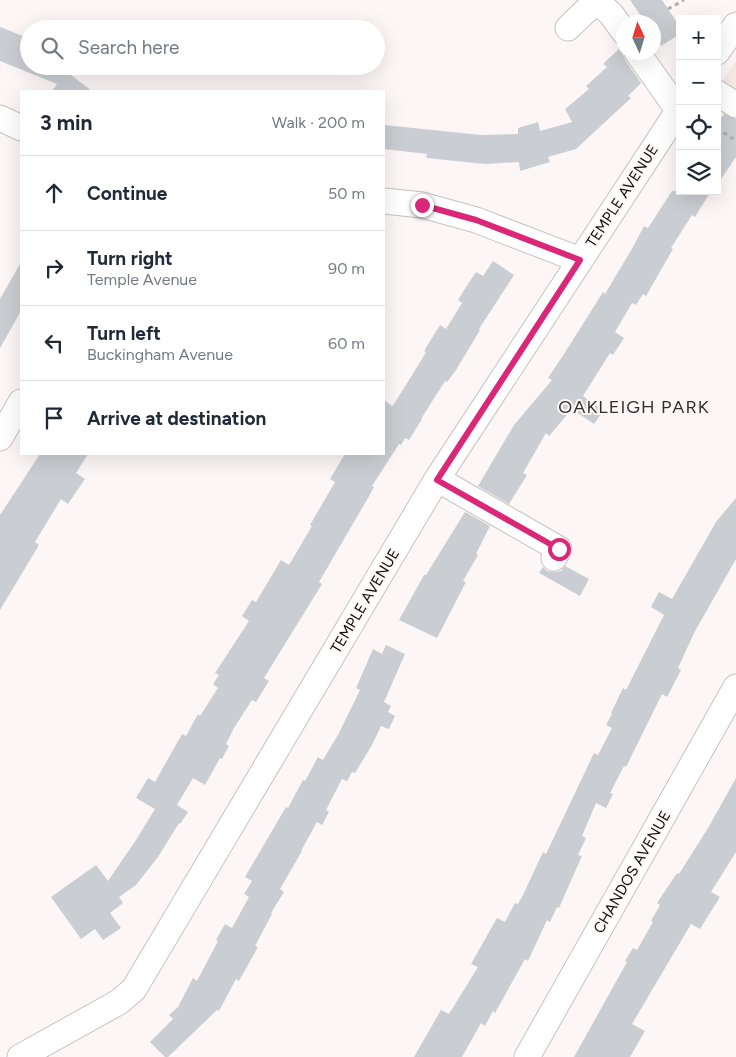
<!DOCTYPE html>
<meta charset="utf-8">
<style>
:root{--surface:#fff;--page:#f6f6f7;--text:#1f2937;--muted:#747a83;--line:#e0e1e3}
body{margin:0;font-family:Figtree,sans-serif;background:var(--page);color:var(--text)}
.controls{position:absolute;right:15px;top:15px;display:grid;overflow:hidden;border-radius:0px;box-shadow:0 5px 20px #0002}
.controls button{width:45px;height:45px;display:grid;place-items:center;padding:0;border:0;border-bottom:1px solid var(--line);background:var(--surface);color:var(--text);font:25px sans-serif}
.compass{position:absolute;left:616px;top:15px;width:45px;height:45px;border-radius:50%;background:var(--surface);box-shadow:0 5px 20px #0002;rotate:356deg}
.stop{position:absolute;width:15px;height:15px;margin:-11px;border:4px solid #db2777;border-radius:50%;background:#fff}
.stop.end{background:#db2777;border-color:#fff;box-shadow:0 1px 5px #0008}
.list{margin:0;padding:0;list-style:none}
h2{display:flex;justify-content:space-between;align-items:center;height:65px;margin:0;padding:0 20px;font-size:21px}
h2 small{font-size:16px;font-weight:400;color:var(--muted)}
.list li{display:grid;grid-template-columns:32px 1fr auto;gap:15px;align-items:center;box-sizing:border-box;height:75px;padding:0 20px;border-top:1px solid var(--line)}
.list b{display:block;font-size:19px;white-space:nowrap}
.list p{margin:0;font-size:16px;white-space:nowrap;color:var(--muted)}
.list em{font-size:16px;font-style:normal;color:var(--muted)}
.icon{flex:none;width:28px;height:28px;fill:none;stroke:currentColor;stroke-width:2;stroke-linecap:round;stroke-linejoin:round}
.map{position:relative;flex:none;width:736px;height:1057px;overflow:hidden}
.search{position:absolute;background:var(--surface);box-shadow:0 5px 20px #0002;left:20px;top:20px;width:365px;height:55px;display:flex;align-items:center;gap:12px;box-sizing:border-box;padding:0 18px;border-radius:28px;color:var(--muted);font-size:19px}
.panel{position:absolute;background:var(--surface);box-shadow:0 5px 20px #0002;left:20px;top:90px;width:365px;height:365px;border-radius:0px}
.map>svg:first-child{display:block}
.built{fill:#f6e9e6}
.building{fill:#cacdd1}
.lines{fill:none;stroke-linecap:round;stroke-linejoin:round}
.minor-casing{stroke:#c7c2c1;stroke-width:27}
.path{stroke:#b2aead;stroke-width:3;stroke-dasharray:4 4;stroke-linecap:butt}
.minor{stroke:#fff;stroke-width:25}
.route{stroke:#db2777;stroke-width:6}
.labels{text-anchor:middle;stroke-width:4;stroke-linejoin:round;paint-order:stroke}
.street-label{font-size:15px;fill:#0f0d0d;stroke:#fcf7f6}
.quarter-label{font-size:18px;letter-spacing:1px;fill:#322e2d;stroke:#fcf7f6}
</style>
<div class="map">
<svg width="736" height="1057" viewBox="0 0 736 1057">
<rect width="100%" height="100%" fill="#fcf7f6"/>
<!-- built -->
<path class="built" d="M736,61V111L717,89Z"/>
<!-- building -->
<path class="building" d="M630,0H662L680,27V34L661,46L654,35V22H645Z
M0,27L23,36L22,41L29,43V66H59L92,91H52L57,84L0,61Z
M621,47L623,49V54L625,60L641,83L628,96L631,98L576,149L548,157L550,162L520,171L519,162L485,164L426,158L427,154L384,149V125L481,135L518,134V128L538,122L540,131L572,122L565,109L589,89L586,86L607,67L603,64Z
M724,114L736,119V157L717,185V124Z
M672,191H711L695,217L692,215L671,248L673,249L646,296L643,294L636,305L632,303L615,332L624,338L613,355L610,353L583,396L603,411L594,424L572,409L549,436L546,433L523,473L527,475L509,504L478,486L514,425L552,380L548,378L564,354L603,292L605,294L633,247L644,226L648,228Z
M493,261L514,275L479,329L480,330L456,370L447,382L445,381L421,419H422L409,440L405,438L401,445L399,444L372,486L374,487L368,498L319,582L322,584L264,678L269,681L256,702L252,700L234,728L226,744L229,746L222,759L220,758L205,785L193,778L177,805L188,812L180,824L179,823L158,857L136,885L119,897L123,903L110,913L121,928L103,940L95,929L81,939L51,897L96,865L108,881L136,840L155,809L136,798L148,778L155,782L182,734L186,736L198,714L200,716L218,688L213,684L219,675L215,673L249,621L242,616L252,600L256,602L281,560L289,565L312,526L310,525L335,482L330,479L345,454H384V400L392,406L394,404L422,359L426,352L424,351L440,325L446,329L462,303L458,300L468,284L476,272L483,276Z
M21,262V311L0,348V299Z
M40,454H88L76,473L85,479L68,504L61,499L35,542L39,545L0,610V515Z
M736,498V559L694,633L678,668L681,670L667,697L662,694L626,767L624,766L610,793L613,794L606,808L596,803L582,836L586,838L578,855L582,856L559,908L557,907L550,922L547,920L528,961L525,959L495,1013L493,1011L485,1026L481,1023L462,1057H414L441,1010L449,1014L478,967L471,964L497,918L505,922L515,903L518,904L523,895L543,852L546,854L594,753L598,755L612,728L606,725L612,714L611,713L623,688L626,690L664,615L651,607L659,592L672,599L716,522Z
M465,512L490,526L476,554L478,555L463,581L466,582L437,638L399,620L424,575H426Z
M565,566L589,579L580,596L539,573L543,567L547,571L555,572L561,571Z
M386,645L405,654L384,702L391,706L388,712L395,716L389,729L381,726L372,745L355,773L352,772L347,781L342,779L326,810L329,812L322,825L317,822L301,851H302L280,889L284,892L271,913L272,914L255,946L258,947L239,981L236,979L219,1011L217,1010L168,1057H165L150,1042L173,1019L169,1015L178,1007L193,978L197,981L218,941L216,940L225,924L232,928L249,897L244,894L252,881L245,877L286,807L288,808L303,780L305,781L318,757L323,760L339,733L360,690L356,688L373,649L382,654Z
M736,778V852L711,892L720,897L700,929L691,924L632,1024L645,1031L630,1057H574L627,962L625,961L633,948L637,950L653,922L651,921L660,905L657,903L677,873L679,874L708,828Z"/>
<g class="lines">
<!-- minor casing -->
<g class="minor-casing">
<path id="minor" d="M568,28L596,1L611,14L624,32
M637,52L678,110
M717,52L736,25
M717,93L736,105
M0,118L21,128
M384,201L422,205L476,220L580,260
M0,438L21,402
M437,479L559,549L554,558
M20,1057L119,1002L134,989L437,479L680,108
M527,1057L736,687"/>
</g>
<!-- path -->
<path class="path" d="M668,9L684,0
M717,128L736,141"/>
<!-- minor -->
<use href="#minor" class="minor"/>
</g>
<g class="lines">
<!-- route -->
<path class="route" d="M422,205L476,220L580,260L437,480L559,549"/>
</g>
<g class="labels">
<!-- street labels -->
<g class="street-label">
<text transform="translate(622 196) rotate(-57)" y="5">TEMPLE AVENUE</text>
<text transform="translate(365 601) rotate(-59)" y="5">TEMPLE AVENUE</text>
<text transform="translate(632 872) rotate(-60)" y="5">CHANDOS AVENUE</text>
</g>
<!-- quarter labels -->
<g class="quarter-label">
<text x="634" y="413">OAKLEIGH PARK</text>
</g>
</g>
</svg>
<div class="controls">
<button>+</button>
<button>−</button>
<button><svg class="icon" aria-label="locate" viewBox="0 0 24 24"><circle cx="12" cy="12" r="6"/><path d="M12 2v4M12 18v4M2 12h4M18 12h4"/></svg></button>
<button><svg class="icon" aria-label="layers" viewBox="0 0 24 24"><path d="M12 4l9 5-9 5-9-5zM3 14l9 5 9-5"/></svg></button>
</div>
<svg class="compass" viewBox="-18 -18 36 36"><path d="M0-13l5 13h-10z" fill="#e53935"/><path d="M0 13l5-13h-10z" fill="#747a83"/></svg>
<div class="stop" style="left:559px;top:549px"></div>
<div class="stop end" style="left:422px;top:205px"></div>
<div class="search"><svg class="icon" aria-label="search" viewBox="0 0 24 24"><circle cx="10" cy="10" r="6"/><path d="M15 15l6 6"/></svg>Search here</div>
<section class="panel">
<h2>3 min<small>Walk · 200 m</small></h2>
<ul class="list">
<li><svg class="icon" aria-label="ahead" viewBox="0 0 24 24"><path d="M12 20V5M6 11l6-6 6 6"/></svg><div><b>Continue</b></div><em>50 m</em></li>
<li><svg class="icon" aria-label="right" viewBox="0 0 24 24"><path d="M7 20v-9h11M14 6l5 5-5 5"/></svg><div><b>Turn right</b><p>Temple Avenue</p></div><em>90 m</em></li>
<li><svg class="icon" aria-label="left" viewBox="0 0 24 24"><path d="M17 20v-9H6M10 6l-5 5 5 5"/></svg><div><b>Turn left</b><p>Buckingham Avenue</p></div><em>60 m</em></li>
<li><svg class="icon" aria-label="arrive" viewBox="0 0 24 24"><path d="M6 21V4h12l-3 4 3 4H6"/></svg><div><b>Arrive at destination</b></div></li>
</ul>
</section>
</div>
